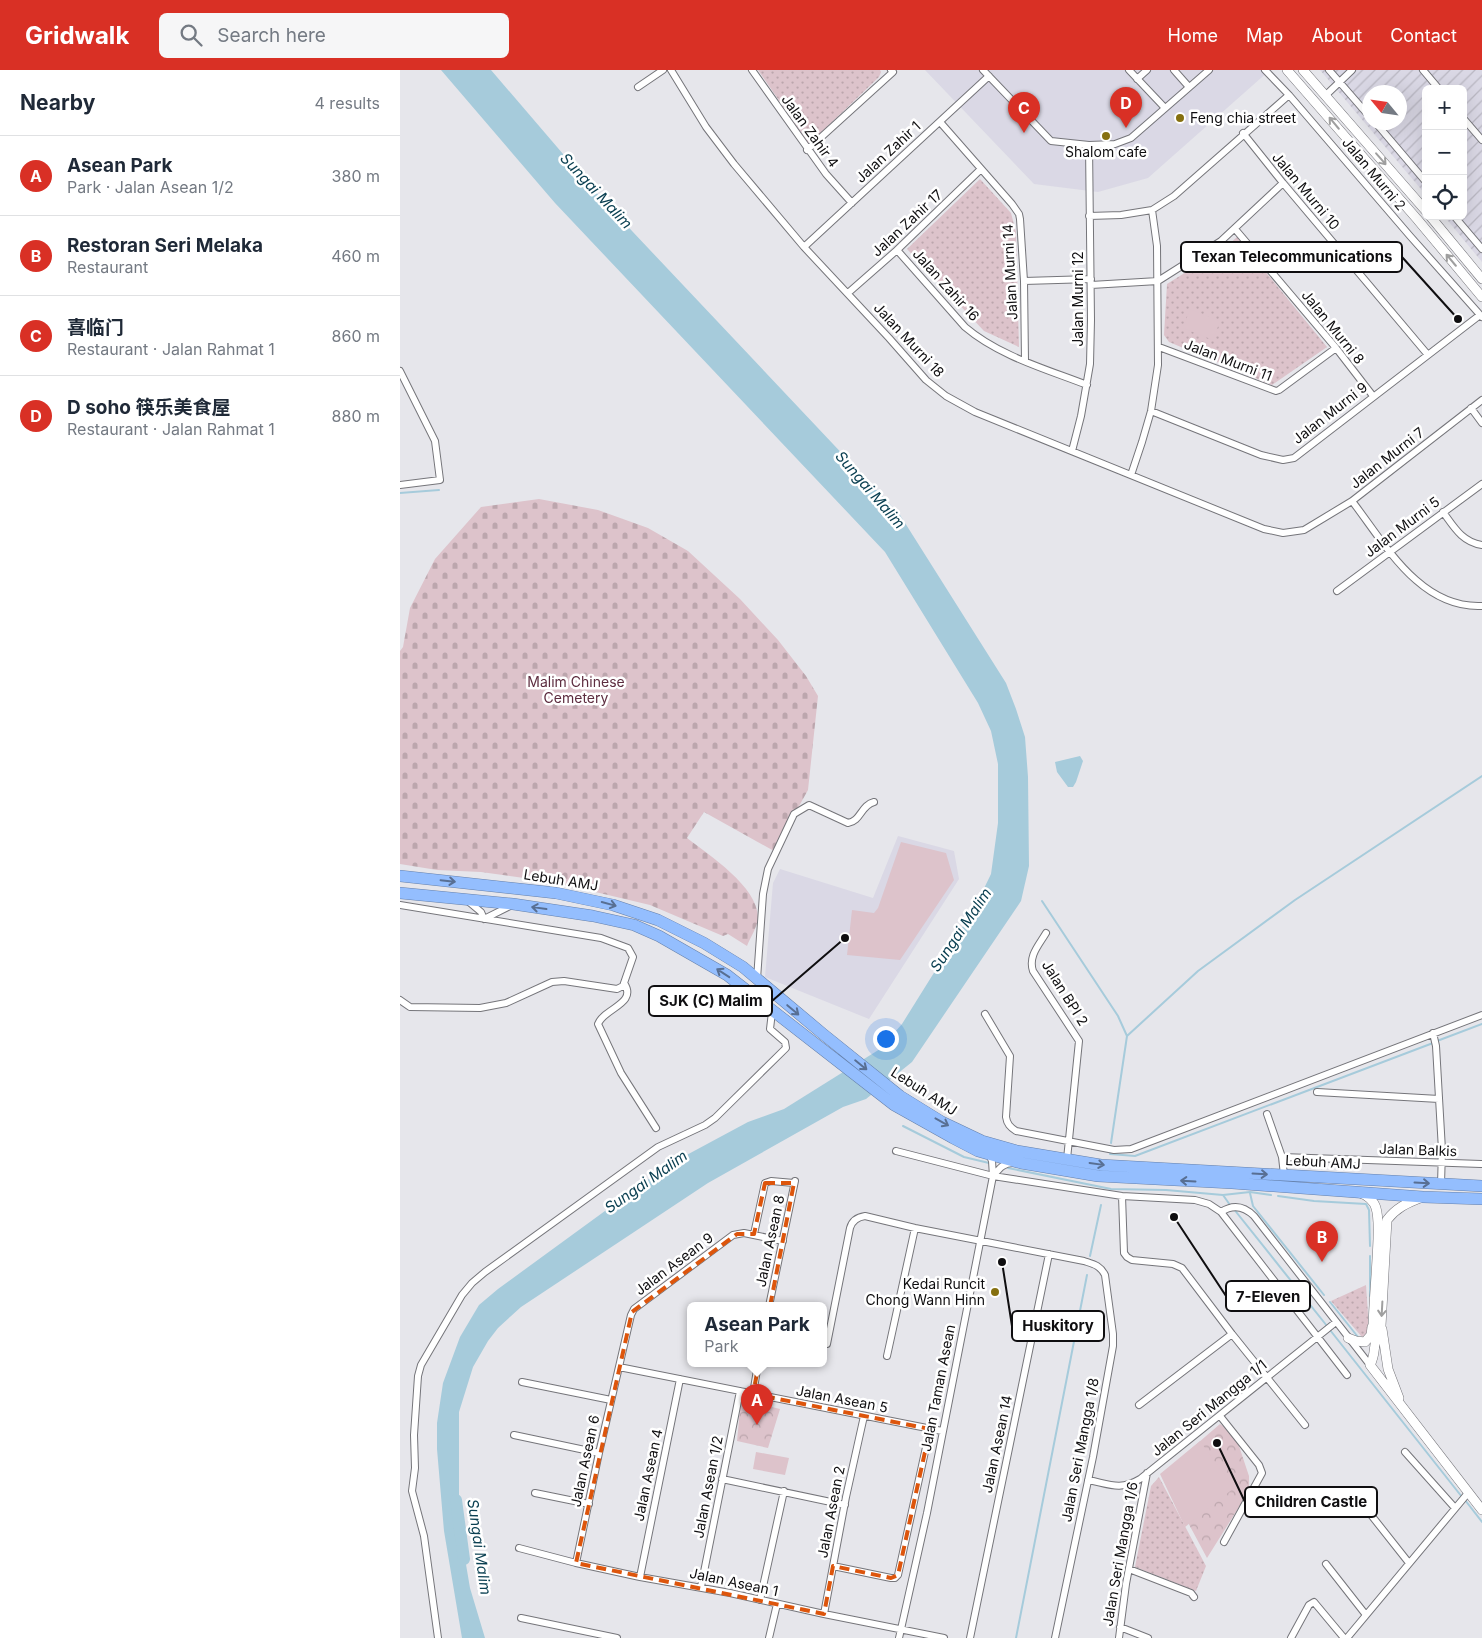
<!DOCTYPE html>
<meta charset="utf-8">
<style>
:root{--surface:#fff;--page:#f6f6f7;--text:#1f2937;--muted:#747a83;--line:#e0e1e3;--accent:#d93025}
body{margin:0;font-family:Inter,"Noto Sans SC",sans-serif;background:var(--page);color:var(--text)}
.controls{position:absolute;right:15px;top:15px;display:grid;overflow:hidden;border-radius:8px;box-shadow:0 5px 20px #0002}
.controls button{width:45px;height:45px;display:grid;place-items:center;padding:0;border:0;border-bottom:1px solid var(--line);background:var(--surface);color:var(--text);font:25px sans-serif}
.compass{position:absolute;left:962px;top:15px;width:45px;height:45px;border-radius:50%;background:var(--surface);box-shadow:0 5px 20px #0002;rotate:299deg}
.you{position:absolute;left:485px;top:968px;width:18px;height:18px;margin:-12px;border:4px solid #fff;border-radius:50%;background:#1a73e8;box-shadow:0 0 0 8px #1a73e833}
.badge{display:grid;place-items:center;width:32px;height:32px;border-radius:50%;background:var(--accent);color:#fff;font-size:16px;font-weight:700}
.pin{position:absolute;translate:-50% -41px;filter:drop-shadow(0 1px 2px #0008)}
.pin::after{content:'';position:absolute;top:26px;width:18px;height:15px;background:inherit;clip-path:polygon(0 0,100% 0,50% 100%)}
.popup{position:absolute;left:287px;top:1232px;width:140px;height:65px;box-sizing:border-box;display:grid;place-content:center;border-radius:8px;background:var(--surface);filter:drop-shadow(0 1px 4px #0005);font-size:16px;white-space:nowrap;color:var(--muted)}
.popup b{font-size:19px;color:var(--text)}
.popup::after{content:'';position:absolute;left:50%;top:100%;margin-left:-10px;border:10px solid transparent;border-top-color:var(--surface)}
.list{margin:0;padding:0;list-style:none}
h2{display:flex;justify-content:space-between;align-items:center;height:65px;margin:0;padding:0 20px;font-size:21px}
h2 small{font-size:16px;font-weight:400;color:var(--muted)}
.list li{display:grid;grid-template-columns:32px 1fr auto;gap:15px;align-items:center;box-sizing:border-box;height:80px;padding:0 20px;border-top:1px solid var(--line)}
.list b{display:block;font-size:19px;white-space:nowrap}
.list p{margin:0;font-size:16px;white-space:nowrap;color:var(--muted)}
.list em{font-size:16px;font-style:normal;color:var(--muted)}
.icon{flex:none;width:28px;height:28px;fill:none;stroke:currentColor;stroke-width:2;stroke-linecap:round;stroke-linejoin:round}
.map{position:relative;flex:none;width:1082px;height:1568px;overflow:hidden}
header{display:flex;align-items:center;gap:30px;box-sizing:border-box;height:70px;padding:0 25px;background:var(--accent);color:#fff}
header strong{font-size:24px}
nav{display:flex;gap:28px;margin-inline-start:auto;font-size:18px}
.search{width:350px;height:45px;background:var(--page);display:flex;align-items:center;gap:12px;box-sizing:border-box;padding:0 18px;border-radius:8px;color:var(--muted);font-size:19px}
main{display:flex}
aside{flex:1;background:var(--surface)}
.map>svg:first-child{display:block}
.built{fill:#dad8e5}
.industrial{fill:url(#industrial-furrows);fill-rule:evenodd}
.grass{fill:url(#grass-dots)}
.cemetery{fill:url(#cemetery-stones)}
.park{fill:url(#park-crowns)}
.pitch{fill:#ddc3cb}
.water{fill:#a6cbdb}
.lines{fill:none;stroke-linecap:round;stroke-linejoin:round}
.stream{stroke:#a6cbdb;stroke-width:2}
.river{stroke:#a6cbdb;stroke-width:12}
.street-casing{stroke:#75757a;stroke-width:8}
.secondary-casing{stroke:#75757a;stroke-width:10}
.highway-casing{stroke:#6580ab;stroke-width:12}
.street{stroke:#fff;stroke-width:6}
.secondary{stroke:#fff;stroke-width:9}
.highway{stroke:#94befe;stroke-width:11}
.oneway{stroke:#9f9f9f}
.oneway2{stroke:#586f93}
.marked{fill:none;stroke:#dd550c;stroke-width:4;stroke-dasharray:10 6;stroke-linejoin:round}
.poi-dot{fill:#867010;stroke:#fff;stroke-width:2}
.labels{text-anchor:middle;stroke-width:5;stroke-linejoin:round;paint-order:stroke}
.poi-label{font-size:14px;fill:#0f0e10;stroke:#fff;text-anchor:start}
.street-label{font-size:14px;fill:#0f0e10;stroke:#fff}
.park-label{font-size:14px;fill:#5d2c3f;stroke:#fff}
.water-label{font-size:15px;font-style:italic;fill:#0b4052;stroke:#fff}
.leader{fill:none;stroke:#0f0e10;stroke-width:2}
.callout-dot{fill:#0f0e10;stroke:#fff;stroke-width:2}
.callout{fill:#fff;stroke:#0f0e10;stroke-width:2}
.callout-label{font-size:15px;text-anchor:middle;font-weight:bold;fill:#0f0e10}
</style>
<header>
<strong>Gridwalk</strong>
<div class="search"><svg class="icon" aria-label="search" viewBox="0 0 24 24"><circle cx="10" cy="10" r="6"/><path d="M15 15l6 6"/></svg>Search here</div>
<nav><a>Home</a><a>Map</a><a>About</a><a>Contact</a></nav>
</header>
<main>
<aside>
<h2>Nearby<small>4 results</small></h2>
<ul class="list">
<li><span class="badge">A</span><div><b>Asean Park</b><p>Park · Jalan Asean 1/2</p></div><em>380 m</em></li>
<li><span class="badge">B</span><div><b>Restoran Seri Melaka</b><p>Restaurant</p></div><em>460 m</em></li>
<li><span class="badge">C</span><div><b>喜临门</b><p>Restaurant · Jalan Rahmat 1</p></div><em>860 m</em></li>
<li><span class="badge">D</span><div><b>D soho 筷乐美食屋</b><p>Restaurant · Jalan Rahmat 1</p></div><em>880 m</em></li>
</ul>
</aside>
<div class="map">
<svg width="1082" height="1568" viewBox="0 0 1082 1568">
<defs>
<pattern id="industrial-furrows" width="10" height="10" patternUnits="userSpaceOnUse" patternTransform="scale(1.25)"><rect width="10" height="10" fill="#dad8e5"/><path d="M-1 1l2-2M0 10L10 0M9 11l2-2" fill="none" stroke="#bab8c3"/></pattern>
<pattern id="grass-dots" width="8" height="8" patternUnits="userSpaceOnUse" patternTransform="scale(1.25)"><rect width="8" height="8" fill="#ddc3cb"/><path d="M2 2h.1M6 6h.1" fill="none" stroke="#bca6ad" stroke-width="1.8" stroke-linecap="round"/></pattern>
<pattern id="cemetery-stones" width="16" height="16" patternUnits="userSpaceOnUse" patternTransform="scale(1.25)"><rect width="16" height="16" fill="#ddc3cb"/><path d="M2 7V4a2 2 0 0 1 4 0v3zM10 15v-3a2 2 0 0 1 4 0v3z" fill="#bca6ad"/></pattern>
<pattern id="park-crowns" width="20" height="18" patternUnits="userSpaceOnUse" patternTransform="scale(1.25)"><rect width="20" height="18" fill="#ddc3cb"/><path d="M2 6a3 3 0 1 1 6 0M12 15a3 3 0 1 1 6 0" fill="none" stroke="#bca6ad"/></pattern>
</defs>
<rect width="100%" height="100%" fill="#e6e6eb"/>
<!-- built -->
<path class="built" d="M525,0H870L748,108L698,122L634,114Z
M498,766L554,781L559,809L469,949L365,907L373,813L380,799L473,828Z"/>
<!-- industrial -->
<path class="industrial" d="M920,0H1082V192L1044,146H1063V19H1026V125ZM969,22H999V52H969Z"/>
<!-- grass -->
<path class="grass" d="M358,0H480L481,2L479,7L409,74Z
M580,109L611,143L616,162L619,277L584,261L507,179Z
M837,167L927,277L872,315L769,272L764,265L767,214L826,177Z
M966,1215L969,1260L967,1264L962,1267L931,1231Z
M759,1407L806,1496L796,1521L735,1497L751,1416Z"/>
<!-- cemetery -->
<path class="cemetery" d="M139,429L198,440L248,458L288,481L340,529L378,570L406,606L418,626L408,720L374,781L304,742L287,768C310,786 357,816 358,847C358,856 350,868 347,876L328,864L323,866L250,835L187,820L124,808L81,802L37,800L0,794V581L3,577L10,538L35,489L81,437Z"/>
<!-- park -->
<path class="park" d="M341,1329L380,1339L368,1378L337,1371Z
M820,1354L835,1364L849,1406V1421L807,1488L762,1404Z"/>
<!-- pitch -->
<path class="pitch" d="M790,239L820,251L813,270L783,258Z
M501,772L546,783L554,810L500,890L447,885L452,840L474,843L478,838Z
M800,1371L834,1418L785,1457L760,1404Z
M356,1382L389,1388L385,1405L353,1399Z"/>
<!-- water -->
<path class="water" d="M41,0H91L199,126L500,445L606,613L616,639L625,667L628,707L629,796L621,831L512,992L466,1029L443,1037L308,1113L121,1237L98,1258L88,1271L73,1297L59,1342V1453L70,1518L85,1568H62L44,1461L37,1379V1353L43,1313L60,1267L79,1235L98,1219L268,1095L348,1052L384,1039L480,979L502,954L575,837L591,804L598,753V694L591,661L578,633L485,482L155,133Z
M680,686L683,691L676,712L673,717H668L657,702L655,692Z"/>
<g class="lines">
<!-- stream -->
<path class="stream" d="M0,423L39,420
M642,831L718,946L727,966L711,1073
M727,966L798,901L895,830L1082,706
M1037,971L1082,954
M503,1056L564,1087L589,1093
M710,1084L735,1086L1033,973
M608,1098L711,1119L766,1120L823,1125L850,1122L871,1125
M850,1123L853,1136L924,1225
M823,1125L830,1135
M878,1126L914,1131L966,1134L969,1140L970,1176
M833,1138L927,1256
M690,1186L701,1135
M970,1186V1226
M930,1232L958,1267
M930,1260L1062,1427
M1065,1430L1082,1452
M616,1568L687,1205"/>
<!-- river -->
<path class="river" d="M56,1430L64,1489"/>
<!-- street casing -->
<g class="street-casing">
<path id="street" d="M271,0L306,57L334,94L404,177L489,268L526,310L546,326L575,342L864,459L883,463L904,460L952,431L1082,330
M352,0L426,104L452,133
M583,0L651,71L689,75L715,74L731,68L809,0
M729,0L765,38
M774,0L789,17
M865,0L889,25L1010,166L1082,247
M929,0L969,46
M1023,0L1039,19
M737,9L747,0
M238,17L263,0
M926,25L952,0
M1063,48L1082,70
M540,52L612,134L619,144L620,149L624,211L625,291
M975,52L1026,112
M843,63L883,113L1028,285
M407,80L493,2L491,0
M689,146L721,145L752,140L774,126L889,25
M1054,146L1082,179
M835,159L936,278L973,326
M404,177L589,6
M497,180L565,257C599,286 646,299 687,315
M624,211L691,209
M691,215L758,211L821,171L883,113
M448,223L497,180L581,99
M759,277L876,321L879,320L936,278
M0,301L35,371L40,410L0,415
M1071,338L1082,353
M751,341L861,385L883,390L894,388L1080,245
M672,381L681,346L690,294L691,250L689,75
M731,405L742,372L751,341L758,295L757,176L752,140
M952,431C985,474 1020,539 1082,536
M1043,442C1054,457 1062,472 1082,475
M937,521L1082,414
M69,832L81,842L84,849L112,835
M0,835L201,868L228,878L233,887L224,913C238,934 204,938 198,954L221,1003L256,1058
M646,863C639,875 628,886 633,901L679,971L667,1089
M357,909L363,824L368,799L394,744L409,735L448,753C461,751 461,735 474,732
M0,930L10,937L80,938L106,933L152,912L164,911L217,919L223,916L224,913
M585,944L610,986L606,1047C607,1054 610,1057 616,1061L714,1080L731,1079L1082,945
M1033,963L1036,976L1042,1080L1041,1114
M917,1022L1039,1029
M867,1044L882,1087
M496,1081L593,1106L722,1126L795,1130L809,1134L821,1142L947,1305
M589,1084L592,1091L593,1106
M884,1105L882,1087L1081,1094
M722,1126L724,1183L727,1187L732,1190L773,1194L782,1198L832,1264L905,1355
M821,1142C833,1134 844,1136 854,1146L970,1295
M354,1164L365,1113L371,1111L394,1113
M369,1236L395,1111
M427,1274L450,1158C452,1151 458,1147 465,1146L515,1158L684,1191C693,1194 700,1195 705,1205L713,1264V1276L693,1387L655,1568
M487,1286L515,1158
M219,1297L542,1361
M122,1312L211,1330
M353,1324L358,1294
M739,1335L832,1264
M820,1346L859,1395L862,1403L824,1472
M114,1365L199,1383
M1005,1382L1055,1438
M322,1409L445,1435
M688,1410C709,1414 720,1421 740,1409L936,1252
M135,1423L189,1434
M960,1431L1009,1493
M119,1478L176,1493L240,1507L330,1523L424,1544L544,1568
M176,1493L199,1383L231,1245L234,1239L333,1165L344,1163L383,1171
M926,1494L966,1545
M433,1496L491,1508H495L498,1505L530,1359
M729,1499L791,1523L794,1527
M240,1507L280,1309
M301,1517L340,1321
M360,1530L384,1421
M424,1544L446,1427L464,1346
M121,1548L217,1568
M720,1557L748,1568
M38,1568L24,1466L12,1421L15,1398L14,1365L18,1306L21,1295L62,1225L72,1213L85,1202L258,1077L305,1055L315,1048L386,978L385,972L370,959L372,942
M369,1568L377,1534
M499,1568L527,1443L593,1106C599,1099 603,1093 613,1093
M570,1568L649,1184
M719,1568L726,1514L747,1403
M891,1568L909,1535L914,1532L944,1568
M947,1568L1068,1423"/>
</g>
<!-- secondary casing -->
<g class="secondary-casing">
<path id="secondary" d="M887,0L1017,149L1082,227
M903,0L1026,141
M1030,146L1082,209
M960,1123C967,1125 974,1131 976,1138C979,1148 978,1160 978,1169C977,1198 974,1227 973,1256V1263L977,1266
M1020,1128C1007,1133 996,1138 987,1150L981,1256C980,1261 978,1263 977,1267C973,1276 976,1284 970,1295L1082,1440
M982,1259L988,1299L999,1328
M948,1268L956,1271L965,1272L971,1265L972,1257"/>
</g>
<!-- highway casing -->
<g class="highway-casing">
<path id="highway" d="M0,806L156,823L213,835L258,850L304,873L343,897L423,964L500,1026L542,1052L582,1071L617,1081L701,1095L1082,1116
M0,823L113,834L193,846L234,855L259,866L327,905L494,1035L553,1068L578,1081L599,1087L621,1093L698,1106L832,1113L1023,1127L1082,1129"/>
</g>
<!-- street -->
<use href="#street" class="street"/>
<!-- secondary -->
<use href="#secondary" class="secondary"/>
<!-- highway -->
<use href="#highway" class="highway"/>
</g>
<!-- one-way arrows -->
<defs><path id="oneway-shaft" d="M-6 0H5M1.5-3L5.5 0L1.5 3" fill="none" stroke-width="1.6" stroke-linecap="round" stroke-linejoin="round" transform="scale(1.25)"/></defs>
<g class="oneway">
<use href="#oneway-shaft" transform="translate(934 53) rotate(-130)"/>
<use href="#oneway-shaft" transform="translate(981 89) rotate(49)"/>
<use href="#oneway-shaft" transform="translate(1051 190) rotate(-130)"/>
<use href="#oneway-shaft" transform="translate(982 1239) rotate(93)"/>
</g>
<g class="oneway2">
<use href="#oneway-shaft" transform="translate(48 811) rotate(6)"/>
<use href="#oneway-shaft" transform="translate(209 834) rotate(15)"/>
<use href="#oneway-shaft" transform="translate(139 838) rotate(-172)"/>
<use href="#oneway-shaft" transform="translate(323 903) rotate(-147)"/>
<use href="#oneway-shaft" transform="translate(393 940) rotate(40)"/>
<use href="#oneway-shaft" transform="translate(461 995) rotate(39)"/>
<use href="#oneway-shaft" transform="translate(542 1052) rotate(29)"/>
<use href="#oneway-shaft" transform="translate(697 1094) rotate(8)"/>
<use href="#oneway-shaft" transform="translate(860 1104) rotate(3)"/>
<use href="#oneway-shaft" transform="translate(788 1111) rotate(-177)"/>
<use href="#oneway-shaft" transform="translate(1022 1113) rotate(3)"/>
</g>
<!-- marked area -->
<path class="marked" d="M365,1113H394L353,1324L530,1359L498,1505L491,1508L433,1496L424,1544L176,1493L232,1242L337,1164H354Z"/>
<!-- markers -->
<g class="poi-dot">
<circle cx="780" cy="48" r="5"/>
<circle cx="706" cy="66" r="5"/>
<circle cx="595" cy="1222" r="5"/>
</g>
<g class="labels">
<!-- poi labels -->
<g class="poi-label">
<text x="790" y="53">Feng chia street</text>
<text x="706" y="87" text-anchor="middle">Shalom cafe</text>
<text x="585" y="1219" text-anchor="end">Kedai Runcit<tspan x="585" dy="16">Chong Wann Hinn</tspan></text>
</g>
<!-- street labels -->
<g class="street-label">
<text transform="translate(410 61) rotate(54)" y="5">Jalan Zahir 4</text>
<text transform="translate(488 82) rotate(-43)" y="5">Jalan Zahir 1</text>
<text transform="translate(974 104) rotate(50)" y="5">Jalan Murni 2</text>
<text transform="translate(906 121) rotate(50)" y="5">Jalan Murni 10</text>
<text transform="translate(507 153) rotate(-43)" y="5">Jalan Zahir 17</text>
<text transform="translate(610 202) rotate(-93)" y="5">Jalan Murni 14</text>
<text transform="translate(546 215) rotate(48)" y="5">Jalan Zahir 16</text>
<text transform="translate(678 229) rotate(-90)" y="5">Jalan Murni 12</text>
<text transform="translate(933 257) rotate(51)" y="5">Jalan Murni 8</text>
<text transform="translate(509 270) rotate(47)" y="5">Jalan Murni 18</text>
<text transform="translate(828 290) rotate(21)" y="5">Jalan Murni 11</text>
<text transform="translate(930 343) rotate(-38)" y="5">Jalan Murni 9</text>
<text transform="translate(987 388) rotate(-38)" y="5">Jalan Murni 7</text>
<text transform="translate(1002 457) rotate(-37)" y="5">Jalan Murni 5</text>
<text transform="translate(161 810) rotate(9)" y="5">Lebuh AMJ</text>
<text transform="translate(665 923) rotate(58)" y="5">Jalan BPI 2</text>
<text transform="translate(524 1021) rotate(33)" y="5">Lebuh AMJ</text>
<text transform="translate(1018 1080) rotate(2)" y="5">Jalan Balkis</text>
<text transform="translate(923 1092) rotate(3)" y="5">Lebuh AMJ</text>
<text transform="translate(370 1171) rotate(-78)" y="5">Jalan Asean 8</text>
<text transform="translate(274 1194) rotate(-37)" y="5">Jalan Asean 9</text>
<text transform="translate(538 1318) rotate(-79)" y="5">Jalan Taman Asean</text>
<text transform="translate(442 1329) rotate(11)" y="5">Jalan Asean 5</text>
<text transform="translate(809 1338) rotate(-39)" y="5">Jalan Seri Mangga 1/1</text>
<text transform="translate(597 1374) rotate(-78)" y="5">Jalan Asean 14</text>
<text transform="translate(680 1380) rotate(-79)" y="5">Jalan Seri Mangga 1/8</text>
<text transform="translate(185 1391) rotate(-78)" y="5">Jalan Asean 6</text>
<text transform="translate(248 1405) rotate(-78)" y="5">Jalan Asean 4</text>
<text transform="translate(308 1417) rotate(-79)" y="5">Jalan Asean 1/2</text>
<text transform="translate(431 1442) rotate(-79)" y="5">Jalan Asean 2</text>
<text transform="translate(720 1484) rotate(-80)" y="5">Jalan Seri Mangga 1/6</text>
<text transform="translate(334 1512) rotate(12)" y="5">Jalan Asean 1</text>
</g>
<!-- park labels -->
<g class="park-label">
<text x="176" y="617">Malim Chinese<tspan x="176" dy="16">Cemetery</tspan></text>
</g>
<!-- water labels -->
<g class="water-label">
<text transform="translate(196 121) rotate(47)" y="5">Sungai Malim</text>
<text transform="translate(470 420) rotate(49)" y="5">Sungai Malim</text>
<text transform="translate(561 860) rotate(-56)" y="5">Sungai Malim</text>
<text transform="translate(246 1112) rotate(-35)" y="5">Sungai Malim</text>
<text transform="translate(79 1477) rotate(82)" y="5">Sungai Malim</text>
</g>
</g>
<!-- callouts -->
<path class="leader" d="M1058 249L1002 187M445 868L372 931M774 1147L826 1226M602 1192L612 1256M817 1373L845 1432"/>
<g class="callout-dot">
<circle cx="1058" cy="249" r="5"/>
<circle cx="445" cy="868" r="5"/>
<circle cx="774" cy="1147" r="5"/>
<circle cx="602" cy="1192" r="5"/>
<circle cx="817" cy="1373" r="5"/>
</g>
<g class="callout">
<rect x="781" y="172" width="221" height="30" rx="5"/>
<rect x="249" y="916" width="123" height="30" rx="5"/>
<rect x="826" y="1211" width="84" height="30" rx="5"/>
<rect x="612" y="1241" width="92" height="30" rx="5"/>
<rect x="845" y="1417" width="132" height="30" rx="5"/>
</g>
<g class="callout-label">
<text x="892" y="192">Texan Telecommunications</text>
<text x="311" y="936">SJK (C) Malim</text>
<text x="868" y="1232">7-Eleven</text>
<text x="658" y="1261">Huskitory</text>
<text x="911" y="1437">Children Castle</text>
</g>
</svg>
<div class="controls">
<button>+</button>
<button>−</button>
<button><svg class="icon" aria-label="locate" viewBox="0 0 24 24"><circle cx="12" cy="12" r="6"/><path d="M12 2v4M12 18v4M2 12h4M18 12h4"/></svg></button>
</div>
<svg class="compass" viewBox="-18 -18 36 36"><path d="M0-13l5 13h-10z" fill="#e53935"/><path d="M0 13l5-13h-10z" fill="#747a83"/></svg>
<div class="you"></div>
<div class="pin badge" style="left:357px;top:1355px">A</div>
<div class="popup"><b>Asean Park</b>Park</div>
<div class="pin badge" style="left:922px;top:1192px">B</div>
<div class="pin badge" style="left:624px;top:63px">C</div>
<div class="pin badge" style="left:726px;top:58px">D</div>
</div>
</main>
